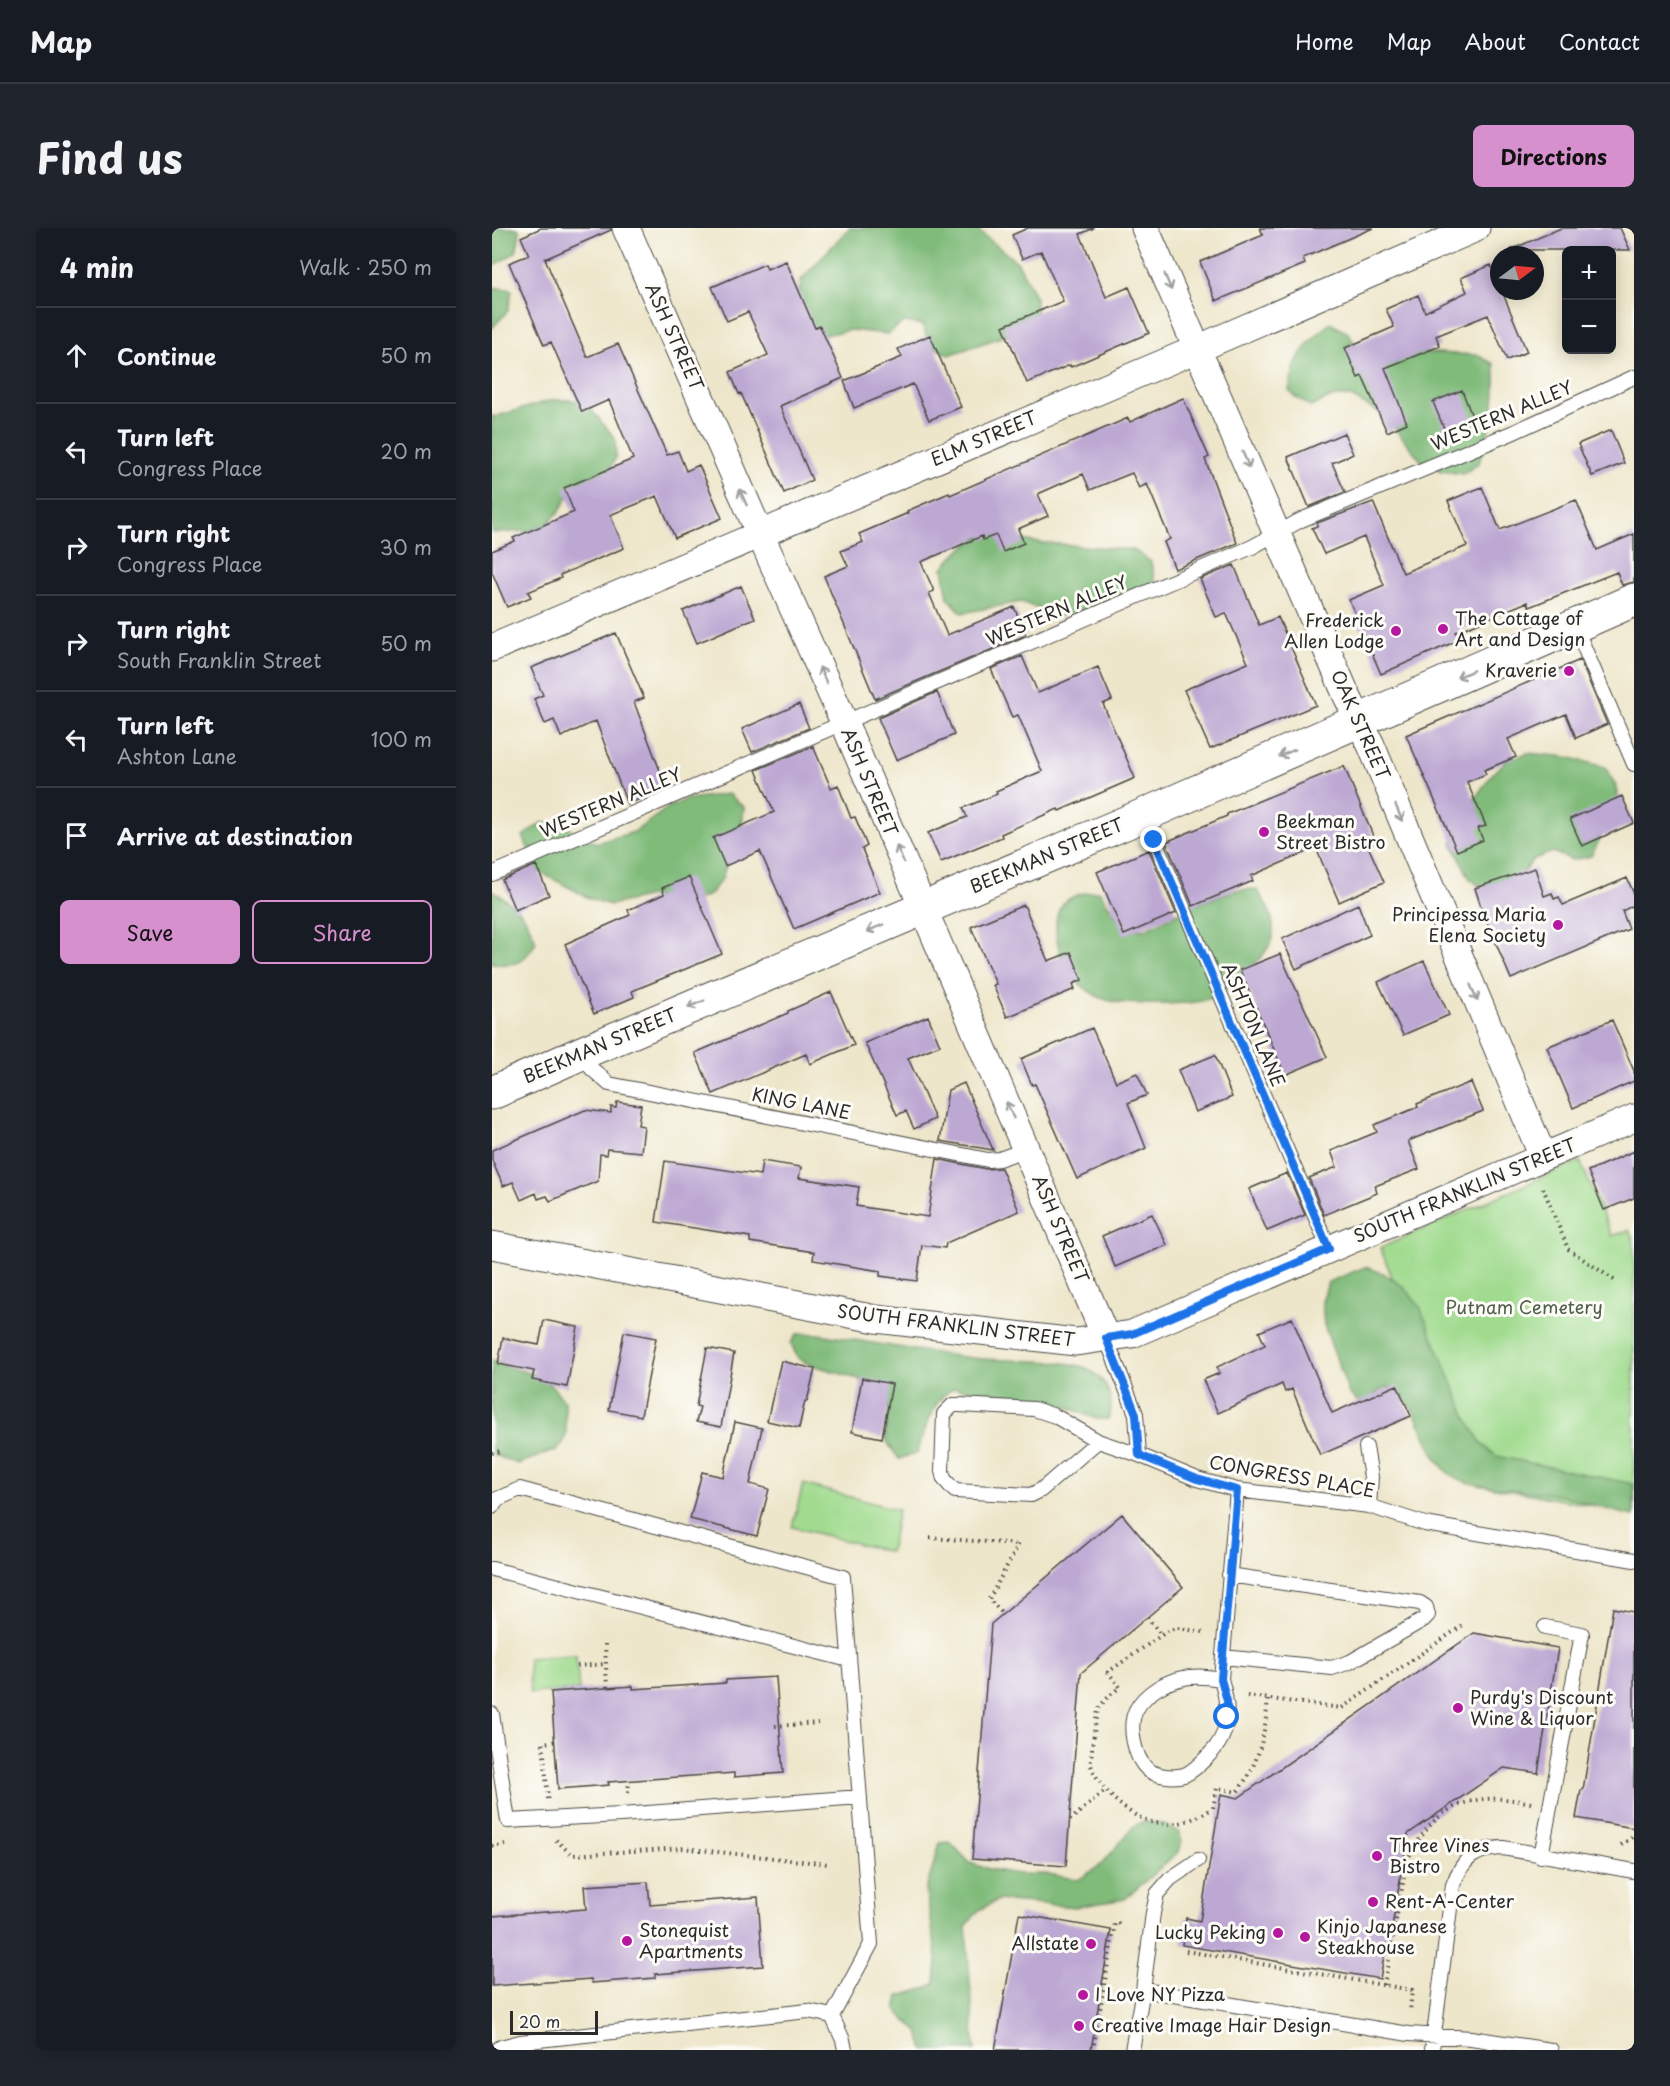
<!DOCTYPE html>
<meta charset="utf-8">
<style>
:root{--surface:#171b24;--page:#20242c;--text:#f1f3f6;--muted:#9ea1a6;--line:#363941;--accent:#d690ce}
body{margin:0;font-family:"Playpen Sans",sans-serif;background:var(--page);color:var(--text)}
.controls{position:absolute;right:18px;top:18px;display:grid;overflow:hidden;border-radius:9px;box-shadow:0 3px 15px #0003}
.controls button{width:54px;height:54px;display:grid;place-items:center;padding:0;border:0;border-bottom:2px solid var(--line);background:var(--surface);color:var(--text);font:30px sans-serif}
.compass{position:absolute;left:998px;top:18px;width:54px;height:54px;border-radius:50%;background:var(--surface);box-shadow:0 3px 15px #0003;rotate:74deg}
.scale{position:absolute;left:18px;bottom:15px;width:88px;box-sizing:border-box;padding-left:6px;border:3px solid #2b2b2b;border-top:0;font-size:16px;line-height:21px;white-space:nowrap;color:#2b2b2b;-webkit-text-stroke:4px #fdfcf7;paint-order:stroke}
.stop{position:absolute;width:18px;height:18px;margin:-14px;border:4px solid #1a73e8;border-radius:50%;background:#fff}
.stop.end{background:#1a73e8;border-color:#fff;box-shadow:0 2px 6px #0008}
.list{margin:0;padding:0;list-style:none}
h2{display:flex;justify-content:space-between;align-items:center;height:78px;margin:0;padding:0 24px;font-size:26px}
h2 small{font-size:20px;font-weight:400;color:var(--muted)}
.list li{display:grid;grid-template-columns:39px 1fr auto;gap:18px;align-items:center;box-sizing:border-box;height:96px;padding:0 24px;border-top:2px solid var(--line)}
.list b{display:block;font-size:22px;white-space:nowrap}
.list p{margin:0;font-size:20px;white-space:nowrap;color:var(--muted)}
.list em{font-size:20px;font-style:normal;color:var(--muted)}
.actions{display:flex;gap:12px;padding:18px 24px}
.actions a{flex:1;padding:14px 0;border:2px solid var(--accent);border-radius:9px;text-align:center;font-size:21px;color:var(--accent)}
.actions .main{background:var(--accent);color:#111}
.icon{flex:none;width:33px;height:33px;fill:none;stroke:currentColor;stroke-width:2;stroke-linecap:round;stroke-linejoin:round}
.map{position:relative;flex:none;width:1142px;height:1822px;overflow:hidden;border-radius:9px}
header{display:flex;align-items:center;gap:36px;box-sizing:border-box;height:84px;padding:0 30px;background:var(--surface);border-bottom:2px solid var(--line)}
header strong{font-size:28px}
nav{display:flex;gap:33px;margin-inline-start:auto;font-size:21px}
.intro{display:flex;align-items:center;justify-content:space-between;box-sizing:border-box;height:144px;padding:0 36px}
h1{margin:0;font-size:42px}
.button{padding:15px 27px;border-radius:9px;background:var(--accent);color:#111;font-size:21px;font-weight:700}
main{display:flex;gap:36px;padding:0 36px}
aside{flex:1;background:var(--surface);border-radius:9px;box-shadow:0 3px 15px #0003}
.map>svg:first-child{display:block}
.green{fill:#a0db8f;stroke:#66835d;stroke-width:1.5}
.forest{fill:#80bb7a;stroke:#567352;stroke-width:1.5}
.building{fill:#bda8d3}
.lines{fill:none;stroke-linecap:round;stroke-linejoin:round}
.lane-casing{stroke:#484743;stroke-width:16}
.street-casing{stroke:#484743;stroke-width:29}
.secondary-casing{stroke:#484743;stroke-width:35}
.path{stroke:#484743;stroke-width:4;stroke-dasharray:1.5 4.5;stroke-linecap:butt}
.lane{stroke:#fff;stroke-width:14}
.street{stroke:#fff;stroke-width:27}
.secondary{stroke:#fff;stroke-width:33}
.oneway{stroke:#a0a0a0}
.route{stroke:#1a73e8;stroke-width:8}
.poi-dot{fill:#b5179e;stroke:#fdfcf7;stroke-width:2}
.labels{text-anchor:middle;stroke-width:6;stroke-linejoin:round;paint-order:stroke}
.street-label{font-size:18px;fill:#2b2b2b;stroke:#fdfcf7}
.poi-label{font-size:18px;fill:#2b2b2b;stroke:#fdfcf7;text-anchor:start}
.park-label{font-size:18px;fill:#4e6049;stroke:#fdfcf7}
</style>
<header>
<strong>Map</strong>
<nav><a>Home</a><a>Map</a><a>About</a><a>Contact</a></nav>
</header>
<div class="intro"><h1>Find us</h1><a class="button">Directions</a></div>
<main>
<aside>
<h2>4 min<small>Walk · 250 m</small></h2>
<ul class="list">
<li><svg class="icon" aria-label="ahead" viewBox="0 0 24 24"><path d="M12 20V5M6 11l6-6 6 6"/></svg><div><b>Continue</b></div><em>50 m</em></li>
<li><svg class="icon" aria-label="left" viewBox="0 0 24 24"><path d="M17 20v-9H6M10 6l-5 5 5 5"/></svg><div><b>Turn left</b><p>Congress Place</p></div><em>20 m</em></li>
<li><svg class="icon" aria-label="right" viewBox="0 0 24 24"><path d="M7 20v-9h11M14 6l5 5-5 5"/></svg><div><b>Turn right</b><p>Congress Place</p></div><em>30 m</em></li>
<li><svg class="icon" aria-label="right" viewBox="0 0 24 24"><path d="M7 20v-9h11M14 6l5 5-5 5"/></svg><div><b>Turn right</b><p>South Franklin Street</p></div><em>50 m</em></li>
<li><svg class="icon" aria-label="left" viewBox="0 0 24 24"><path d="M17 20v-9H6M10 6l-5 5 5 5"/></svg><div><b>Turn left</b><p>Ashton Lane</p></div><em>100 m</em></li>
<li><svg class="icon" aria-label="arrive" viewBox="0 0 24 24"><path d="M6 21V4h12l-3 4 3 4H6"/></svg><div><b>Arrive at destination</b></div></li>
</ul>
<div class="actions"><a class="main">Save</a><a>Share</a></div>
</aside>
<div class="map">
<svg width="1142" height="1822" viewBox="0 0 1142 1822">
<rect width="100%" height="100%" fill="#fdfcf7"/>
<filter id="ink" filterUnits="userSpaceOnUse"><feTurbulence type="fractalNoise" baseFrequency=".0167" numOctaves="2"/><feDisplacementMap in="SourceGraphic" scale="12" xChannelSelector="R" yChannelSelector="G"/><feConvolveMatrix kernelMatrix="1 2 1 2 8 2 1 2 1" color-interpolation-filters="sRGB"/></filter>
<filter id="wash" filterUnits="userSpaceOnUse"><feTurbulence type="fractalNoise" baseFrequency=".008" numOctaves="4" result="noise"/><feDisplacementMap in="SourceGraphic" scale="24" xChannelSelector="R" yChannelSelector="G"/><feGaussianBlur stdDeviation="1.35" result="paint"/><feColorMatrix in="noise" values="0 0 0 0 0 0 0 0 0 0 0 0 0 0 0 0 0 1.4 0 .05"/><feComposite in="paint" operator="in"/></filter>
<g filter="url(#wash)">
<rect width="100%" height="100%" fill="#eee6ca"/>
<!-- green -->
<path class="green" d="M1088,933L1120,1008L1137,1002L1142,1013V1285L987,1257L888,1020Z
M311,1256L406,1282L398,1324L300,1299Z
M84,1427L87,1462L38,1465L36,1430Z"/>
<!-- forest -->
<path class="forest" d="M0,0H26L28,4L24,24L0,39Z
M357,0H483L526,35L544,70V90L512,108L457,127L438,116L430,97L412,94L396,106L357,102L319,110L303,99L309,52Z
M0,59L20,62L16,83L0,100Z
M838,95L856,105L866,121L985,127L1002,136C1007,175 997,199 987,235L971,246L950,243L930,234L892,187L857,168L837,170L819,179L802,168L797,162C804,123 811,120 838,95Z
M60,172H81L98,180L123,210L124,229L114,248L78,265L67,284L54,297L36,303L0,305V187L2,189Z
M501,305L541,314L642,322L659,334L663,354L647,368L567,388L529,374L470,385L456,370L451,340C467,320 477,313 501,305Z
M1036,525L1075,529L1113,539L1123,556L1127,574L1099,628L1080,632L1061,624L1042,631L1029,647L995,663L978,651L960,615L972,596L978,577L1001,545L1016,532Z
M236,566L252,579L250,597L241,614L230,651L217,667L197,674L159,668L118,677L99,671L46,643L31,608L49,595L70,596L104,615L142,604L177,579L196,571Z
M764,661C782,685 791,709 765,733C753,743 737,761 723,768C708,776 691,775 674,776C657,776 622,777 607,769C596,764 582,752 576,742C566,727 558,693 570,677C579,666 594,665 607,663L631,699L651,702L705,676L744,662Z
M0,662C25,679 34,685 44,714C32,735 25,739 0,735Z
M873,1039C898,1046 913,1057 928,1079L975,1190L989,1215L1004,1228L1142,1256V1288C1118,1284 1095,1274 1071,1268C1044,1262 979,1262 959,1247C931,1226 929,1171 897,1159L887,1163L874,1174L864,1172L857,1165L832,1097L830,1074L836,1054Z
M305,1106H326C380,1114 436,1126 490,1131C515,1133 577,1131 596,1141C614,1151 625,1172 616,1191H605L557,1172L462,1160C440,1170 433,1204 425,1225L407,1231L395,1214L393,1205L397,1182L390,1163L363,1150L314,1135L305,1129L299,1115Z
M0,1132L15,1139L44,1147L61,1159L73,1174L74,1206L71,1215L64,1222L26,1236L0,1226Z
M651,1593L670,1596L687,1604L690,1614L686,1624L633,1671L583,1679L506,1672L487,1682L474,1698L483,1822H432L426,1804L404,1782L407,1768L435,1760L443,1755L445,1731L434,1662L448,1615L458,1614L478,1635L497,1641L526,1646H557L586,1652L610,1636L642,1598Z"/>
<g id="blocks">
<!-- building -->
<path class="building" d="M49,0H119V2L53,31L95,129L126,116L175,227L186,223L194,243L207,237L230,290L183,310L165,268L118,287L132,320L68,347L69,350L36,364L39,369L15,379L0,344V323L23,313L21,310L82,284L72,260L141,231L117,172L90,184L59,114L52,117L17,35L37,27L29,9Z
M536,0H602L588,6L614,69L637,59L657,105L579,139L578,137L535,155L511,98L571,73L549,23L530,31L520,7Z
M768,0H881L811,30L813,36L724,73L708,34L771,7Z
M1069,0H1128L1138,22H1018Z
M294,33L323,100L328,98L351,150L288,178L320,252L292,265L249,165L247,166L238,144L276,127L256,84L235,93L220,59L273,36L275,41Z
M999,37L1007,56V63H1010L1035,124L1015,132L996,87L944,108L948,118L893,140L915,195L895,204L870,148L866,150L853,120L902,99L894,81L926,67L933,84L975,64L969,50Z
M438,107L469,179L437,192L421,156L362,180L352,153L410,129L406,121Z
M970,162L981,191L953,203L941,174Z
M691,170L717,229L713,231L745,315L683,341L672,314L678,311L655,256L647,260L640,245L598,262L591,246L546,266L556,288L526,301L532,315L511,324L504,307L491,312L490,308L429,334L442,363L437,365L455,407L522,379L534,407L383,471L332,348L356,338L349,323L371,314L367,306L416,285L415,283L457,265L458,267L636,190L638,194Z
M1119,202L1132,235L1100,248L1086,216Z
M852,205L861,226L840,235L853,264L817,279L796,229Z
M990,259L1008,302L1084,272L1105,322L1142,306V354L1130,357L1125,344L1037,379L1035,374L964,404L967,412L889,446L857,372L892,357L872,309L832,326L820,300L825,298V295L881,274L911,345L975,318L956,273Z
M742,337L767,397L786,389L824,477L718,521L692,462L756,435L734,385L724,389L708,351Z
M249,358L263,390L205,415L191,383Z
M124,405L152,470L142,474L175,561L135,576L104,493L69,509L62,492L53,496L42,471L51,467L39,440Z
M530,428L546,465L606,439L620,472L611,476L643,550L567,583L566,581L509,606L510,609L449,634L436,605L475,589L471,580L505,566L504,563L550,543L526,487L520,489L499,441Z
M1088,432L1115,496L1084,510L1074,486L1016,511L1024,529L992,542L994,546L975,554L994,598L986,600L991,612L965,623L914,507Z
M445,464L462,507L404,532L386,490Z
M307,476L317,500L260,524L250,501Z
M321,518L339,560L346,557L359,590L363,589L375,618L370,621L388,664L302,701L268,623L233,638L221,610L282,584L264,542Z
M852,538L884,615L876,618L892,654L847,674L824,620L759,648L761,653L701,678L674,614L735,588V586Z
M1130,568L1142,595L1090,618L1078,591Z
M657,622L684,685L632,707L605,644Z
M44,637L57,667L23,682L10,652Z
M1043,640L1052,668L1060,665L1062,671L1067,669L1071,677L1135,650L1142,666V677L1130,683L1137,701L1019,751L990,682L983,660Z
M197,649L230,726L140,763L142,769L102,786L73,716L138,687L136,682L172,666L170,660Z
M866,676L878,707L804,741L790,711Z
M532,677L556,733L579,724L590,752L581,756L583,761L515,789L501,757L504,756L479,699Z
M788,726L835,829L793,847L748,742Z
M932,733L957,787L911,807L886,754Z
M339,764L362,817L318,836L314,826L221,866L203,825L296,785V783Z
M436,788L448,817L416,830L443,891L422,901L414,883L405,887L373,815Z
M1120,792L1142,843V853L1081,880L1055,819Z
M600,800L624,854L645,845L655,867L636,875L654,920L585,951L543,856L540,857L529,831Z
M723,827L740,869L703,884L686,842Z
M979,854L991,883L916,913L927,941L883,958L885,965L832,987L817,950L845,939L839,923L885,904L882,897L926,879L925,876Z
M472,855L501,922L448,913L456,862Z
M125,874L149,877L146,897L152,898L149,924L115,921L114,927L108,926L106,953L58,973L55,968L46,971L44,965L29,972L21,954L11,958L0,932V922L93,882L119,885V879L124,880Z
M1142,923V970L1112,982L1096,943Z
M445,931L494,941L509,940L527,983L454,1015L453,1020L430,1017L425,1053L388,1048V1043L321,1032L322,1024L258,1014V1009L164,994L173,933L268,947L270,933L309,939L307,950L367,959L364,978L436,989Z
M795,945L813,987L775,1003L757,961Z
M660,986L675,1017L623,1039L610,1008Z
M800,1090L840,1185L905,1157L919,1188L828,1227L800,1161L793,1164L790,1156L726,1185L711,1152L728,1145L725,1139L773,1117L767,1104Z
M52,1092L86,1099L75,1159L40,1152L42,1143L6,1136L11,1110L47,1117Z
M132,1104L164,1110L149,1188L117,1182Z
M215,1120L242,1125L229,1199L204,1194L208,1179L204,1178Z
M289,1133L323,1141L315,1173H313L307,1200L275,1193Z
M370,1150L400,1156L390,1210L360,1204Z
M243,1194L270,1200L258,1256L277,1261L265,1308L198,1291L210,1244L231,1249Z
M630,1286L691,1359L589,1445L574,1638L480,1631L499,1396Z
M1121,1380L1142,1384V1600L1084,1590L1089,1562H1091Z
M982,1405L1066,1420L1046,1545L1012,1540L916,1606L897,1716H894L888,1751L690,1717L694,1690L708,1693L729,1566L746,1570Z
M284,1449L291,1545L242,1549V1545L116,1554L117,1557L66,1561L59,1464L141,1458V1461L234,1455V1452Z
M156,1654L158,1677L266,1669L271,1738L163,1746V1750L100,1755L99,1751L0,1758V1688L94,1681L92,1658Z
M527,1686L619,1702L599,1822H503Z"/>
</g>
</g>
<g filter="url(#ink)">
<use href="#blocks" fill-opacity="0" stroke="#484743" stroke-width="1.5"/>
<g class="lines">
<!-- lane casing -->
<g class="lane-casing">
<path id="lane" d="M1083,398L1142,536
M652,587L837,1021
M0,646L760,319L809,292L1022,204L1142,149
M92,824L100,841L117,856L496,932L507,931L535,921
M614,1110L644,1186L647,1227L705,1251L745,1262L877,1278L933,1296L1142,1332
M606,1213L549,1262L539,1267L463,1263L452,1251L450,1243L452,1186L461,1177H467L542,1181L563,1188L606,1213L647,1227
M874,1219L879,1249L877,1278
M0,1279L5,1271L28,1261L351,1349L379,1716L340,1788
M0,1341L357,1432
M731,1429L840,1440L858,1434L931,1392L936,1387L934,1379L928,1375L737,1347
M729,1451C717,1449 704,1447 692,1450C674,1453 653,1465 644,1482C636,1498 642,1530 656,1542C665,1548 681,1550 692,1547C701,1544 710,1534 717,1527C740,1505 737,1478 729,1451L745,1262
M0,1486L16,1593L129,1587L368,1569
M1049,1628L1090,1406L1053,1399
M651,1762L917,1806L979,1810L1059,1822
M5,1822L9,1819L28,1814L316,1783L340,1788L351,1812L353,1822
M640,1822L651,1762L661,1685L665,1666L678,1651L706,1632
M940,1822L961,1657C971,1630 982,1621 1011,1620L1142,1643"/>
</g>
<!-- street casing -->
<g class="street-casing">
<path id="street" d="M134,0L268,306L352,494L614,1110
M653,0L854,466L879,517L1051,929
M0,420L705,121L984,0
M0,1017L384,1091L584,1114L640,1106L1142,890"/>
</g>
<!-- secondary casing -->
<g class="secondary-casing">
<path id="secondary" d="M0,865L92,824L652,587L1142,372"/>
</g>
<!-- path -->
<path class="path" d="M1051,960L1076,1021L1125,1054
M0,1225L9,1223
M438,1310L527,1316L497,1371L511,1386
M655,1389L669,1407
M711,1404L685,1400L677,1402L616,1444L628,1459C621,1465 609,1474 606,1483C604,1488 598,1532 599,1537C602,1548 615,1564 622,1571C654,1601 685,1604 721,1580L725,1560L745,1564C768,1534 773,1507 776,1470
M113,1416L115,1460
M85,1438L114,1436
M755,1468L850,1480L971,1397
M283,1498L326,1495
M136,1565L137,1552
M56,1571L51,1515L65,1513
M578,1592L613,1563
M64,1612L80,1627L190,1620L336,1636
M1129,1617L1142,1608
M0,1618L13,1616
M694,1723L920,1762L918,1784
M892,1757L915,1633C942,1577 978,1562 1039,1575
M601,1822L623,1695L632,1696"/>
<!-- lane -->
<use href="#lane" class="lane"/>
<!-- street -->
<use href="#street" class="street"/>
<!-- secondary -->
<use href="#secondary" class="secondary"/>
</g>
<!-- one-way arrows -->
<defs><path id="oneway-shaft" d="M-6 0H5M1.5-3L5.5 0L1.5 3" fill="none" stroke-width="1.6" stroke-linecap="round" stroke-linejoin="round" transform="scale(1.5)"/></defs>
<g class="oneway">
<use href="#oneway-shaft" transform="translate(676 54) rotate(67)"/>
<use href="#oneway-shaft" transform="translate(754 232) rotate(67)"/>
<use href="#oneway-shaft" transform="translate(251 269) rotate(-114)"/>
<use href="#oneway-shaft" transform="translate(973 446) rotate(156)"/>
<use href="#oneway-shaft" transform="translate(331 447) rotate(-114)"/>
<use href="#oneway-shaft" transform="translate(795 525) rotate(157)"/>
<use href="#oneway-shaft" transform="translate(907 585) rotate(67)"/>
<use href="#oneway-shaft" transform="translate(408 626) rotate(-113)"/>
<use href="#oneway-shaft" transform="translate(383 700) rotate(157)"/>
<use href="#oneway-shaft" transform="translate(982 765) rotate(67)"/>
<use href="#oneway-shaft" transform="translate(204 776) rotate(157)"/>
<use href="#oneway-shaft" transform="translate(518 882) rotate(-113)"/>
</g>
</g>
<g class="lines" filter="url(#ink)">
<!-- route -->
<path class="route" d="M662,612L837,1021L640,1106L614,1110L644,1186L647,1227L705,1251L745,1262L729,1451L735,1473V1489"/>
</g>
<!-- markers -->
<g class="poi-dot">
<circle cx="951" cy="401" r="6"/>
<circle cx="904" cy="403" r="6"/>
<circle cx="1077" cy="443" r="6"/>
<circle cx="772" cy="604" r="6"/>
<circle cx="1066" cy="697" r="6"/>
<circle cx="966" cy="1480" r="6"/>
<circle cx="885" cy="1628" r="6"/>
<circle cx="881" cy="1674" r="6"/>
<circle cx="786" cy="1705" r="6"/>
<circle cx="813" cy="1709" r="6"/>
<circle cx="135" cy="1713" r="6"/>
<circle cx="599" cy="1716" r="6"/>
<circle cx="591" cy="1767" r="6"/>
<circle cx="587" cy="1798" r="6"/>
</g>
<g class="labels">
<!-- street labels -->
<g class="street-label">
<text transform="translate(182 109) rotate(66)" y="6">ASH STREET</text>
<text transform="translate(1010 188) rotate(-23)" y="6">WESTERN ALLEY</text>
<text transform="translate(492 211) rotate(-23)" y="6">ELM STREET</text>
<text transform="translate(565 383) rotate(-23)" y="6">WESTERN ALLEY</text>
<text transform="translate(868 497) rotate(66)" y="6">OAK STREET</text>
<text transform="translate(377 554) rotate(67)" y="6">ASH STREET</text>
<text transform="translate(119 575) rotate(-23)" y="6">WESTERN ALLEY</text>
<text transform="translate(555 628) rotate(-23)" y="6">BEEKMAN STREET</text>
<text transform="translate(761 797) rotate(67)" y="6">ASHTON LANE</text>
<text transform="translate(108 818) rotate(-23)" y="6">BEEKMAN STREET</text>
<text transform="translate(309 876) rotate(11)" y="6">KING LANE</text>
<text transform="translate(973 963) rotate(-23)" y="6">SOUTH FRANKLIN STREET</text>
<text transform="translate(568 1001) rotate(67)" y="6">ASH STREET</text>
<text transform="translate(464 1098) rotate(7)" y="6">SOUTH FRANKLIN STREET</text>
<text transform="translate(800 1249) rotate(10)" y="6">CONGRESS PLACE</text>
</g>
<!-- poi labels -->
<g class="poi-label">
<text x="963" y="397">The Cottage of<tspan x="963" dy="21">Art and Design</tspan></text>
<text x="892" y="399" text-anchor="end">Frederick<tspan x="892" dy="21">Allen Lodge</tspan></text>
<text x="1065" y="449" text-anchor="end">Kraverie</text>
<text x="784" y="600">Beekman<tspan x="784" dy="21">Street Bistro</tspan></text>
<text x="1054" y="693" text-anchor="end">Principessa Maria<tspan x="1054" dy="21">Elena Society</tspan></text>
<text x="978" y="1476">Purdy's Discount<tspan x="978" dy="21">Wine &amp; Liquor</tspan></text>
<text x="897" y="1624">Three Vines<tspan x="897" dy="21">Bistro</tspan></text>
<text x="893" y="1680">Rent-A-Center</text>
<text x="825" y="1705">Kinjo Japanese<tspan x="825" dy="21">Steakhouse</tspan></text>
<text x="147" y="1709">Stonequist<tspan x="147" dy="21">Apartments</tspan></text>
<text x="774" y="1711" text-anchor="end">Lucky Peking</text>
<text x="587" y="1722" text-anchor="end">Allstate</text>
<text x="603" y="1773">I Love NY Pizza</text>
<text x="599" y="1804">Creative Image Hair Design</text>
</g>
<!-- park labels -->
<g class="park-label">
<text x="1032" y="1086">Putnam Cemetery</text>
</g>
</g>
</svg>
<div class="controls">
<button>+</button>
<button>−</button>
</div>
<svg class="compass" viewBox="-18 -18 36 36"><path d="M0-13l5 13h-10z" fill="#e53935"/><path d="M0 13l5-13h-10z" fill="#9ea1a6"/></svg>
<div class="scale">20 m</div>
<div class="stop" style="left:735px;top:1489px"></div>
<div class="stop end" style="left:662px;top:612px"></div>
</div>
</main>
